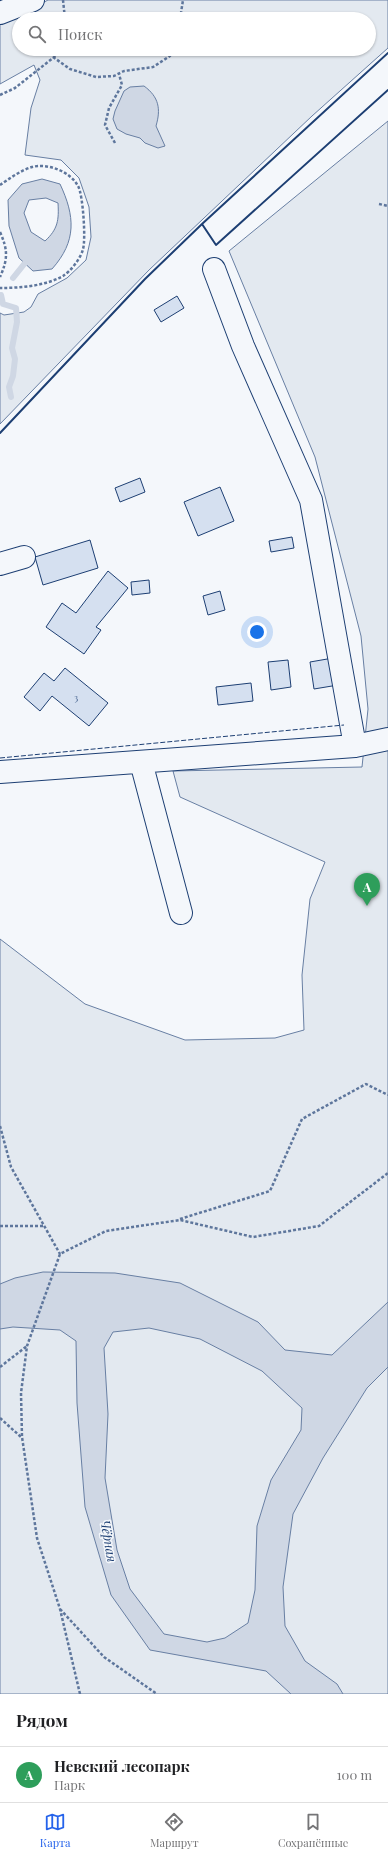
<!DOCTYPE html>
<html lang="ru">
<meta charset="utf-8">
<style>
:root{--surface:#fff;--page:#f6f6f6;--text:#202124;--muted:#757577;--line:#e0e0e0;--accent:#2563eb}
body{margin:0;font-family:"Playfair Display",serif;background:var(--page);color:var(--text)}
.you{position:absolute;left:257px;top:632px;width:14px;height:14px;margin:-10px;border:3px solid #fff;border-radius:50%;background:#1a73e8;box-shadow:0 0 0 6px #1a73e833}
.badge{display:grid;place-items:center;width:26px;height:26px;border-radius:50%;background:var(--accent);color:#fff;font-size:13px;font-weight:700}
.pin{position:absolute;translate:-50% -33px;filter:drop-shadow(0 1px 2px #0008)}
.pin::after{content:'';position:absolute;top:21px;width:14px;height:12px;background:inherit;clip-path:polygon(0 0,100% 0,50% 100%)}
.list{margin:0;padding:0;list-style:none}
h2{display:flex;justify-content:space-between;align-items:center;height:52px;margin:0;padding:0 16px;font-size:17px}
h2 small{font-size:13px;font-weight:400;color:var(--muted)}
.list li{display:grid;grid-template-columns:26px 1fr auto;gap:12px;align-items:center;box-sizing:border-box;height:56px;padding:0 16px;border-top:1px solid var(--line)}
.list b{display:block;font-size:15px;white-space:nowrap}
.list p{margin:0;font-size:13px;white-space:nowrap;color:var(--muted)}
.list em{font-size:13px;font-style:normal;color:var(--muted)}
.icon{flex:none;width:22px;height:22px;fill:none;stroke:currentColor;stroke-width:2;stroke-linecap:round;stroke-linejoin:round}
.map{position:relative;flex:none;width:388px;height:1694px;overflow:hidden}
.search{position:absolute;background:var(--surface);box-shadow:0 1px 3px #0004;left:12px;right:12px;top:12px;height:44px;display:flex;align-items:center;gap:10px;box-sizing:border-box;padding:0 14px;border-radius:22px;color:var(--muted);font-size:15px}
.sheet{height:108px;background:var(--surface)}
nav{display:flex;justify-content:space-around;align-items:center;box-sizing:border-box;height:56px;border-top:1px solid var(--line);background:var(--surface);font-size:11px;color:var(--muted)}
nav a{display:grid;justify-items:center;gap:2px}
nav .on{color:var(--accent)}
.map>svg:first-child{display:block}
.green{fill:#e3e9f0;stroke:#687fa3;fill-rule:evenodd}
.water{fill:#cfd7e4;stroke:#687fa3;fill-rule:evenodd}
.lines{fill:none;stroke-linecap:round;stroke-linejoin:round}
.stream{stroke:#cfd7e4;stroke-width:6}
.building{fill:#d5e0f0;stroke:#1d3f73}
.minor-casing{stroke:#1d3f73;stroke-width:24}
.path{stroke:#5e769c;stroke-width:2.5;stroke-dasharray:3 2;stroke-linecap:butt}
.minor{stroke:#f4f7fb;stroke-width:22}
.fence{stroke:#1d3f73;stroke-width:1;stroke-dasharray:5 2;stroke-linecap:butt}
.wall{stroke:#1d3f73;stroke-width:2}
.labels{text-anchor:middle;stroke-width:3;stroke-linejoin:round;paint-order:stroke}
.number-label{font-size:10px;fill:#4b6792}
.water-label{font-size:13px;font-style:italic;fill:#1d3f73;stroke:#f4f7fb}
</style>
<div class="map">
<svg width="388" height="1694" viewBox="0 0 388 1694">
<rect width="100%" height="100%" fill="#f4f7fb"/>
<!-- green -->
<path class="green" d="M48,0H388V48L312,116L149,270L0,424V313L4,315L24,312L31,307L38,294L67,278L86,260L91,237L89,207L79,178L61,160L25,155L31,108L40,80L34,65L0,84V19H13ZM19,19H369V49H19Z
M388,121V1694H0V939L85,1004L185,1040L275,1038L304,1030L302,975L310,899L325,862L180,797L173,771L362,767L368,709L361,636L315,457L229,251Z"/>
<!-- water -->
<path class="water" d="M144,86C159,97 161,109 156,126L165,146L158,148L145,143L140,138L126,134L117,129L113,119L115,111L124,91L130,87Z
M42,179L60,184C75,216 77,241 52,269L33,271L19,258L9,226L8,200L22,184ZM46,198L58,203C59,220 58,229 45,241L31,232L24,213L29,200Z
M43,1272L115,1273L180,1283L258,1322L285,1350L332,1355L388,1302V1367L367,1388L323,1458L293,1514L283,1587L285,1626L305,1661L337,1684L343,1694H291L266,1671L150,1650L111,1595L85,1507L77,1403L76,1341L60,1330L13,1327L0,1329V1284L15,1278ZM149,1328L200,1339L262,1371L302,1408L301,1430L271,1480L257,1526L255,1590L248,1623L225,1638L207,1642L164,1634L130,1589L117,1550L105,1478L108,1414L104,1348L113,1332Z"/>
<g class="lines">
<!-- stream -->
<path class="stream" d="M13,278L25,263
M1,295L3,304L16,308L17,322L12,348L15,359L13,376L9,387L11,397"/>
</g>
<!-- building -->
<path class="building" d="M177,296L184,308L161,322L154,310Z
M140,478L145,492L120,502L115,488Z
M220,487L234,521L198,536L184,502Z
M292,537L294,548L271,552L269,541Z
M90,540L98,568L43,585L35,557Z
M108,571L128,588L96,627L101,630L84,654L46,627L62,603L76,613Z
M149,580L150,593L132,595L131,582Z
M220,591L225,610L208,615L203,596Z
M333,658L338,685L314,689L310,662Z
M288,660L291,687L271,690L268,662Z
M65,668L108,703L89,726L52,696L40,711L24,697L44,673L54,681Z
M251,683L253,701L218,705L216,687Z"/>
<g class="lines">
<!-- minor casing -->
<g class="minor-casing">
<path id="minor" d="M0,13L33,0
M214,269L243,346L311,500L355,746
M0,564L24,557
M141,762L181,913
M0,772L355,746L388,739"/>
</g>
<!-- path -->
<path class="path" d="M63,0L65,19
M180,19L183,0
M53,57L70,69L96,77L114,76L124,71L153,67L170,56L173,49
M0,95L15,88L58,54L59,49
M115,143L105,125L109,108L122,85L119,74
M0,185C9,179 21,170 32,167C47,163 70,171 78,186C83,194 86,240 83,249C81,258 71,271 63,276C45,286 20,288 0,288
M379,204L388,206
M0,232C8,250 8,259 0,277
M0,1126L11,1167L60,1254
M180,1219L270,1191L302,1119L366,1084L388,1095
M0,1226H44
M0,1367L27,1346
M0,1418L21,1437
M60,1609L104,1657L157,1694
M80,1694L60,1609L37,1538L22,1437L21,1393L27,1346L60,1254L106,1231L180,1220L253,1237L319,1226L388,1173"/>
<!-- minor -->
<use href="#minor" class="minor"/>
<!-- fence -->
<path class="fence" d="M0,758L344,725"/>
<!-- wall -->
<path class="wall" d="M202,224L216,245L388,90
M0,433L145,279L202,224L388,53"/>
</g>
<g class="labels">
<!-- number labels -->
<g class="number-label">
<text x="76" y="701">3</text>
</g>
<!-- water labels -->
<g class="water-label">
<text transform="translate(109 1541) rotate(80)" y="5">Чёрная</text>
</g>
</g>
</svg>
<div class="you"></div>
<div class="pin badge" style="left:367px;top:906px;background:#2e9e5b">A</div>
<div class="search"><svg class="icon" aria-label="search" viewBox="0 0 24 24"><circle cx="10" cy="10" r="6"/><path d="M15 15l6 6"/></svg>Поиск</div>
</div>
<section class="sheet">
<h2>Рядом<small></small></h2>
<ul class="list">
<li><span class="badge" style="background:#2e9e5b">A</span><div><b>Невский лесопарк</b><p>Парк</p></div><em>100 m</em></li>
</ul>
</section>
<nav>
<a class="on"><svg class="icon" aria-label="map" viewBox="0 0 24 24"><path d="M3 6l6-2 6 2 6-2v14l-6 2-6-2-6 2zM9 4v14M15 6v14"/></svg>Карта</a>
<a><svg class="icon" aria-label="directions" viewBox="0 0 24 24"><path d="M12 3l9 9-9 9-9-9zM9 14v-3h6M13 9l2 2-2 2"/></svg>Маршрут</a>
<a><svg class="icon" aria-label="saved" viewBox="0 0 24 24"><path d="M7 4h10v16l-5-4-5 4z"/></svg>Сохранённые</a>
</nav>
